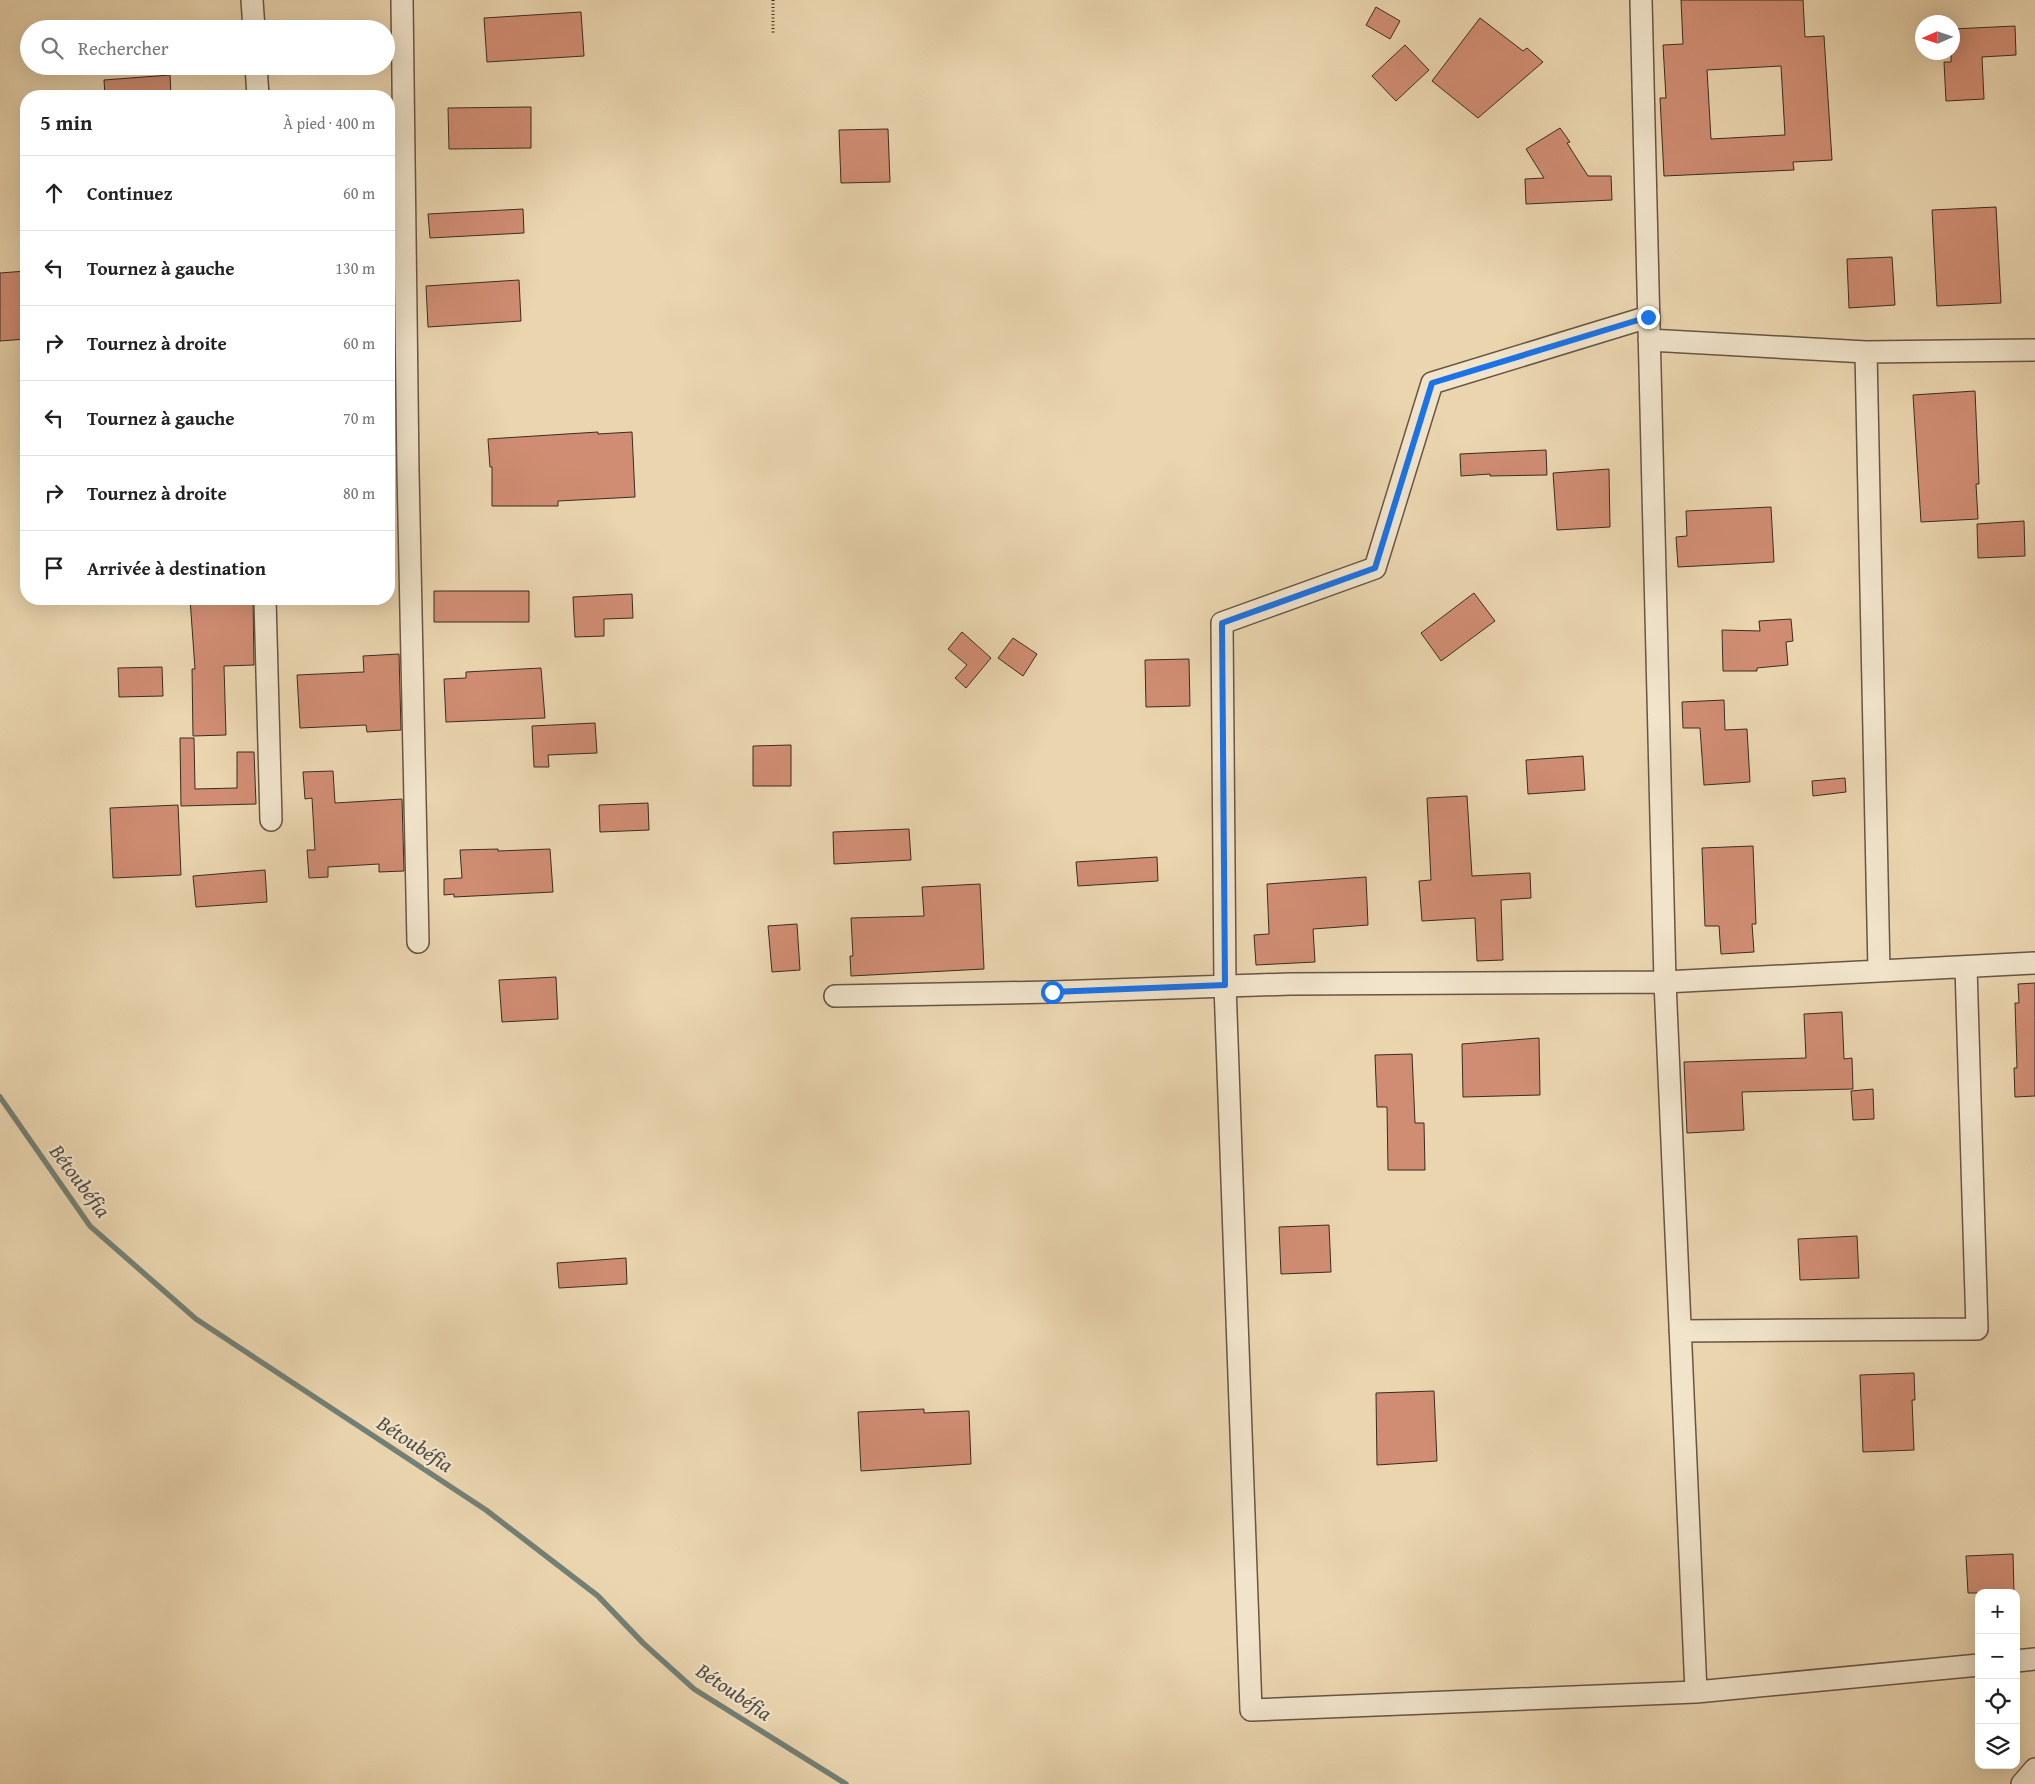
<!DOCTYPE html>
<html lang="fr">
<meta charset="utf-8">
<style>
:root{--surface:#fff;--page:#f6f6f6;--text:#222;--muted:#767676;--line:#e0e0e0}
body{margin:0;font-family:"Gentium Book Plus",serif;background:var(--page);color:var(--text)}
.controls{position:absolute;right:15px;bottom:15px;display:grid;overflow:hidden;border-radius:10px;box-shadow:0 5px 20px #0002}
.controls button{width:45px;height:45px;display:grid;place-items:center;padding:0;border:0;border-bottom:1px solid var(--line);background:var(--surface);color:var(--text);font:25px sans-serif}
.compass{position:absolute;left:1915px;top:15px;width:45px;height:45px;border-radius:50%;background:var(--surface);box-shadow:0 5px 20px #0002;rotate:267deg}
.stop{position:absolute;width:15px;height:15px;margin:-11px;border:4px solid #1a73e8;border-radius:50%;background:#fff}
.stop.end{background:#1a73e8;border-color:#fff;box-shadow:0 1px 5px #0008}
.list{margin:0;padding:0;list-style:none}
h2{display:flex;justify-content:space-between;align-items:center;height:65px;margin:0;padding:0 20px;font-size:21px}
h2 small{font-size:16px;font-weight:400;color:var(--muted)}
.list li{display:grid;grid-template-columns:32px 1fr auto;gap:15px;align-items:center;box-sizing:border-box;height:75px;padding:0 20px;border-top:1px solid var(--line)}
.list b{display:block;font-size:19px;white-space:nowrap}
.list em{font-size:16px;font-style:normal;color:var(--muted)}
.icon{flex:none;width:28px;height:28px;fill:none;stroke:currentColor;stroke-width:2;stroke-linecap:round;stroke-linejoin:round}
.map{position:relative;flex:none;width:2035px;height:1784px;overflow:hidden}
.search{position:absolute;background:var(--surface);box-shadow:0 5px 20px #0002;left:20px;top:20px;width:375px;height:55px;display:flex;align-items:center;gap:12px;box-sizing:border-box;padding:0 18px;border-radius:28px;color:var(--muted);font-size:19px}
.panel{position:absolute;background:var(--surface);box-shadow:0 5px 20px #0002;left:20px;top:90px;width:375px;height:515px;border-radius:20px}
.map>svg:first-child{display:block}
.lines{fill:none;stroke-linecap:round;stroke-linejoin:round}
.stream{stroke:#738075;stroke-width:5.5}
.building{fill:#d08d73;stroke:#3c2b21;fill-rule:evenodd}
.minor-casing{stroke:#685644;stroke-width:24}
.path{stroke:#3c2b21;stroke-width:3;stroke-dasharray:1 2.5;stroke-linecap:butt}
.minor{stroke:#f1e4cb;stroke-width:21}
.route{stroke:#1a73e8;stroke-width:6}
.labels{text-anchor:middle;stroke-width:4.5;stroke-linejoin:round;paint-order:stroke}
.water-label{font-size:21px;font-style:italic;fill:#534e44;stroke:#f1e4cb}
</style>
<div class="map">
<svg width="2035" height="1784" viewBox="0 0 2035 1784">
<rect width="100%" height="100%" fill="#ead5af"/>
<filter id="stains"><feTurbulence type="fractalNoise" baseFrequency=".004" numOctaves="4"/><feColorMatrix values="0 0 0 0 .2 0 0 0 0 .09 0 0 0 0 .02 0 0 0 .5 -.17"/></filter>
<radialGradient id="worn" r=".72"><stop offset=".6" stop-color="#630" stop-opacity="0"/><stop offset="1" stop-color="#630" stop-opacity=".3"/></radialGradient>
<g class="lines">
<!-- stream -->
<path class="stream" d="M0,1097L90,1226L196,1319L486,1510L598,1596L643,1643L694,1689L846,1784"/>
</g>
<!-- building -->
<path class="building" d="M1681,0H1803L1805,37L1824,36L1832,160L1793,162L1794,170L1664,176L1660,98H1666L1663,45L1683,44ZM1781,66L1785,135L1711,139L1707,70Z
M1376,7L1400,21L1390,39L1366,25Z
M581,12L584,56L487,62L484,18Z
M1480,18L1523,51L1527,48L1543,62L1478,118L1432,81Z
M2015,26L2016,55L1982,57L1984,99L1946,101L1944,62H1951L1952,29Z
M1405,45L1429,70L1396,101L1372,76Z
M170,75L171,96H105L104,80Z
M531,107V148L449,149L448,108Z
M1560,128L1570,142L1567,143L1588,176H1611L1612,200L1526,204L1525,179L1544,178L1526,149Z
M888,129L890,182L841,183L839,130Z
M1996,207L2001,303L1937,306L1932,210Z
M523,209L524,233L430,238L428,214Z
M1892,257L1895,305L1849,308L1847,259Z
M26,271V339L0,341V273Z
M519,280L521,321L428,327L426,286Z
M1975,391L1979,484H1976L1978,519L1921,522L1913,395Z
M598,432V434L632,432L635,497L558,501V506H492V467H490L488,439Z
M1546,450L1547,475L1490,476V474L1461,476L1460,454Z
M1609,469L1610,527L1557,530L1553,473Z
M1771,507L1774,562L1678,567L1676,537L1687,536L1686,511Z
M2024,521L2025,556L1978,558L1977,524Z
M434,591H529V622H434Z
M1474,593L1495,621L1441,661L1421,633Z
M632,594L633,618L604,619V636L575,637L573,597Z
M190,599H253L254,665L224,666L226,735L193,736L192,669H195Z
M1791,619L1793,641L1786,642L1788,665L1757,668V671H1723L1722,630L1760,631L1759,621Z
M962,632L991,658L966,688L955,678L967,665L948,649Z
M1013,638L1037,654L1023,676L998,658Z
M399,654L401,730L367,732L366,725L300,728L297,675L364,672L363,656Z
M1189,659L1190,706L1146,707L1145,660Z
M162,667L163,696L119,697L118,668Z
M541,668L545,718L446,722L444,679L466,678V672Z
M1724,700L1725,730L1747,729L1750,782L1704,785L1700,728H1683L1682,702Z
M595,723L597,753L548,755L549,767H534L532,726Z
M180,738H194L195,789L237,788V752H254L256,804L181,806Z
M791,745V786H753V746Z
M1583,756L1585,790L1528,794L1526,760Z
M333,771L335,803L402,799L404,871L379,872V864L328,867V877L309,878L307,850H315L312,798L305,799L303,772Z
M1845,778L1846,792L1813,796L1812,781Z
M1467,796L1472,876L1530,873L1531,898L1501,900L1503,960L1477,961L1475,918L1422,921L1419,881L1431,880L1427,798Z
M648,803L649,830L600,832L599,805Z
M178,805L181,875L113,878L110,808Z
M909,829L911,860L834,864L833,832Z
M1753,846L1756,924H1752L1754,952L1721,954L1719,926H1705L1702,848Z
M498,849V851L550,849L553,892L454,897V894L444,895V879L462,878L460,850Z
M1157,857L1158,881L1078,886L1076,862Z
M265,870L267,902L196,907L193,876Z
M1366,877L1368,925L1313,929L1315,962L1256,965L1254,935L1269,934L1267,884Z
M980,884L984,969L851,976L850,956H853L851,918L924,916L922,887Z
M797,924L800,970L772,972L768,926Z
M556,977L558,1019L502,1022L499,980Z
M2035,983V1096L2015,1097L2014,1068H2017L2015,1003H2019L2018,984Z
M1842,1012L1844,1059L1852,1058L1853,1089L1742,1092L1744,1130L1687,1133L1684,1062L1806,1058L1804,1014Z
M1539,1038L1540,1095L1463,1097L1462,1044Z
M1412,1054L1415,1123H1424L1425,1170H1388L1387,1107H1377L1375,1055Z
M1873,1089L1874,1119L1853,1120L1851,1091Z
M1329,1225L1331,1272L1281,1274L1279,1227Z
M1857,1236L1859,1278L1800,1280L1798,1239Z
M626,1258L627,1284L559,1288L557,1263Z
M1914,1373L1915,1400H1912L1914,1450L1863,1452L1860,1375Z
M1434,1391L1437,1461L1377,1465L1376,1393Z
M924,1409V1413L969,1411L971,1464L861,1471L858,1412Z
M2013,1554L2014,1593H1968L1966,1556Z"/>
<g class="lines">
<!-- minor casing -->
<g class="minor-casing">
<path id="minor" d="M252,0L254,29
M402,0L408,471L418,942
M1641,0L1665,982L1696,1692
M256,66L258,96
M1648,317L1432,383L1375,568L1222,623L1225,985L1251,1710L1696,1692L1979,1665
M1649,340L1866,352L2035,350
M1866,352L1879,971
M265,599L271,820
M835,996L1052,992L1290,984L1665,982L2035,963
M1680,1331L1977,1329L1966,967
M2016,1661L2035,1659
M2022,1784L2035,1769"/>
</g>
<!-- path -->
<path class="path" d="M773,0V35"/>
<!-- minor -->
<use href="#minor" class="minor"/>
</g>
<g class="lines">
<!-- route -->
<path class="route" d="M1052,992L1225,985L1222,623L1375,568L1432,383L1648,317"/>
</g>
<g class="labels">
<!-- water labels -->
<g class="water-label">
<text transform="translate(80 1181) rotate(53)" y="7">Bétoubéfia</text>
<text transform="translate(415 1444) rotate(33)" y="7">Bétoubéfia</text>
<text transform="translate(734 1692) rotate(34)" y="7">Bétoubéfia</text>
</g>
</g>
<rect width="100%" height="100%" filter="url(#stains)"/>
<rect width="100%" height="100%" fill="url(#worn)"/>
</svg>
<div class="controls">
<button>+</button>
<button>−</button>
<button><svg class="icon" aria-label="locate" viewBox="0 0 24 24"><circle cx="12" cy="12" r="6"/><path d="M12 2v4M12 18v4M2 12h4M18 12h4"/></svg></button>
<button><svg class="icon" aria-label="layers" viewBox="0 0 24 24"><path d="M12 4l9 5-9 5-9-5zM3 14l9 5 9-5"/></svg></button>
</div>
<svg class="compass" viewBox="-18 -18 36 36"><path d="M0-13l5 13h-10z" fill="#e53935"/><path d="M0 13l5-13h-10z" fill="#767676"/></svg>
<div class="stop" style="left:1052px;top:992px"></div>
<div class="stop end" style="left:1648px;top:317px"></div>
<div class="search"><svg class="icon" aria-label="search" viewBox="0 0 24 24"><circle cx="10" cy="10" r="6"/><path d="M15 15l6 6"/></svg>Rechercher</div>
<section class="panel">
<h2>5 min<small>À pied · 400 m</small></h2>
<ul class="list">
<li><svg class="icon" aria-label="ahead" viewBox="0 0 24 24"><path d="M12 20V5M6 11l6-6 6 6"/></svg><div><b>Continuez</b></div><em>60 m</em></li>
<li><svg class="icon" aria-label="left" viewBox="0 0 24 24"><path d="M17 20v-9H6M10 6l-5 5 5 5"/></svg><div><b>Tournez à gauche</b></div><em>130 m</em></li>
<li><svg class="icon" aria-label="right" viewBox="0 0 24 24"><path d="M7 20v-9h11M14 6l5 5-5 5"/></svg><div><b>Tournez à droite</b></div><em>60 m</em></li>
<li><svg class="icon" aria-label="left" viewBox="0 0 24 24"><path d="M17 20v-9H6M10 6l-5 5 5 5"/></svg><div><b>Tournez à gauche</b></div><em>70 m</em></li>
<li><svg class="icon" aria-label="right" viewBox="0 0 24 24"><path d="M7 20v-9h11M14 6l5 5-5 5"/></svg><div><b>Tournez à droite</b></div><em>80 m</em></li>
<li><svg class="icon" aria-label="arrive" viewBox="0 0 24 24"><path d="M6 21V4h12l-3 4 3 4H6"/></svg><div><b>Arrivée à destination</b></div></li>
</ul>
</section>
</div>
